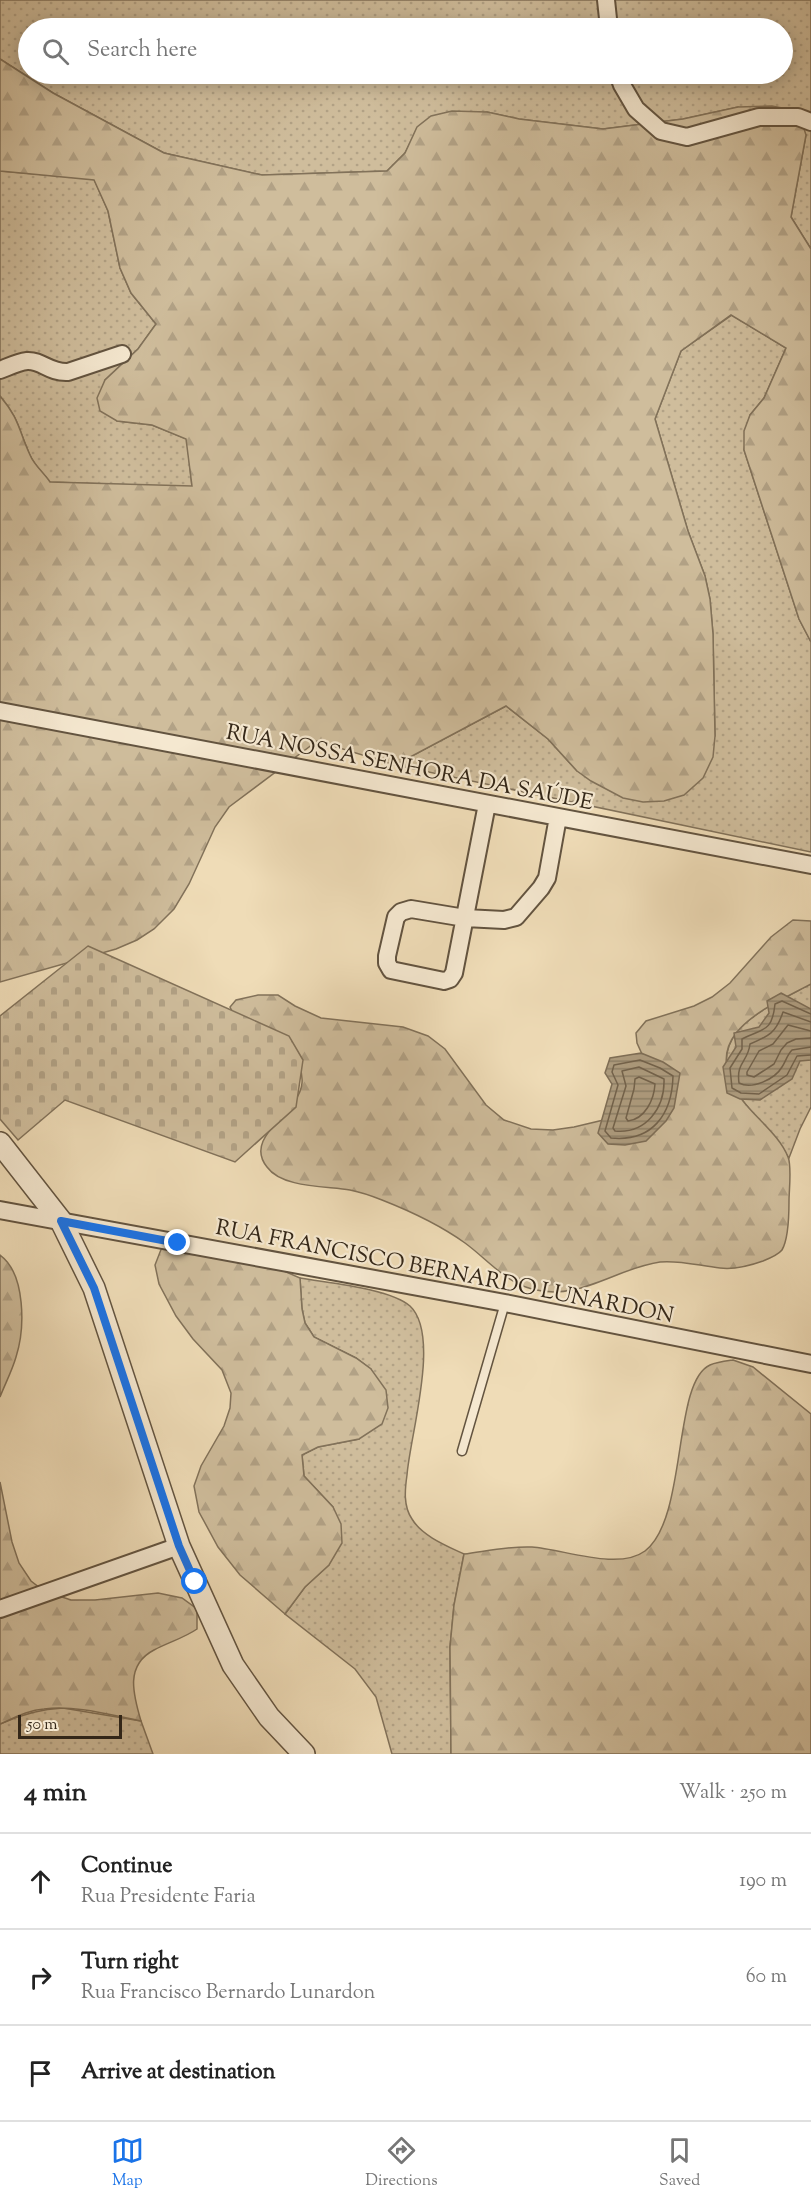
<!DOCTYPE html>
<meta charset="utf-8">
<style>
:root{--surface:#fff;--page:#f6f6f6;--text:#222;--muted:#767676;--line:#e0e0e0;--accent:#1a73e8}
body{margin:0;font-family:"Sorts Mill Goudy",serif;background:var(--page);color:var(--text)}
.scale{position:absolute;left:18px;bottom:15px;width:104px;box-sizing:border-box;padding-left:6px;border:3px solid #342718;border-top:0;font-size:16px;line-height:21px;white-space:nowrap;color:#342718;-webkit-text-stroke:4px #f5e8d0;paint-order:stroke}
.stop{position:absolute;width:18px;height:18px;margin:-14px;border:4px solid #1a73e8;border-radius:50%;background:#fff}
.stop.end{background:#1a73e8;border-color:#fff;box-shadow:0 2px 6px #0008}
.list{margin:0;padding:0;list-style:none}
h2{display:flex;justify-content:space-between;align-items:center;height:78px;margin:0;padding:0 24px;font-size:26px}
h2 small{font-size:20px;font-weight:400;color:var(--muted)}
.list li{display:grid;grid-template-columns:39px 1fr auto;gap:18px;align-items:center;box-sizing:border-box;height:96px;padding:0 24px;border-top:2px solid var(--line)}
.list b{display:block;font-size:22px;white-space:nowrap}
.list p{margin:0;font-size:20px;white-space:nowrap;color:var(--muted)}
.list em{font-size:20px;font-style:normal;color:var(--muted)}
.icon{flex:none;width:33px;height:33px;fill:none;stroke:currentColor;stroke-width:2;stroke-linecap:round;stroke-linejoin:round}
.map{position:relative;flex:none;width:811px;height:1754px;overflow:hidden}
.search{position:absolute;background:var(--surface);box-shadow:0 3px 15px #0003;left:18px;right:18px;top:18px;height:66px;display:flex;align-items:center;gap:15px;box-sizing:border-box;padding:0 21px;border-radius:33px;color:var(--muted);font-size:22px}
.sheet{height:366px;background:var(--surface)}
nav{display:flex;justify-content:space-around;align-items:center;box-sizing:border-box;height:84px;border-top:2px solid var(--line);background:var(--surface);font-size:16px;color:var(--muted)}
nav a{display:grid;justify-items:center;gap:3px}
nav .on{color:var(--accent)}
.map>svg:first-child{display:block}
.grass{fill:url(#grass-dots);stroke:#82725a;stroke-width:1.5;fill-rule:evenodd}
.forest{fill:url(#forest-firs);stroke:#82725a;stroke-width:1.5}
.cemetery{fill:url(#cemetery-stones);stroke:#82725a;stroke-width:1.5}
.water{fill:url(#water-rules);stroke:#7e6e57;stroke-width:1.5}
.lines{fill:none;stroke-linecap:round;stroke-linejoin:round}
.shore{stroke:#72624c;stroke-width:1.5}
.service-casing{stroke:#635440;stroke-width:11}
.minor-casing{stroke:#635440;stroke-width:20}
.tertiary-casing{stroke:#635440;stroke-width:24}
.service{stroke:#f5e8d0;stroke-width:8}
.minor{stroke:#f5e8d0;stroke-width:16}
.tertiary{stroke:#f5e8d0;stroke-width:21}
.route{stroke:#1a73e8;stroke-width:8}
.labels{text-anchor:middle;stroke-width:4.5;stroke-linejoin:round;paint-order:stroke}
.street-label{font-size:22px;fill:#342718;stroke:#f5e8d0}
</style>
<div class="map">
<svg width="811" height="1754" viewBox="0 0 811 1754">
<defs>
<pattern id="grass-dots" width="8" height="8" patternUnits="userSpaceOnUse" patternTransform="scale(1.5)"><rect width="8" height="8" fill="#cfbd9c"/><path d="M2 2h.1M6 6h.1" fill="none" stroke="#b2a286" stroke-width="1.8" stroke-linecap="round"/></pattern>
<pattern id="forest-firs" width="22" height="20" patternUnits="userSpaceOnUse" patternTransform="scale(1.5)"><rect width="22" height="20" fill="#cfbd9c"/><path d="M5 1l3.5 6h-7zM16 11l3.5 6h-7z" fill="#b2a286"/></pattern>
<pattern id="cemetery-stones" width="16" height="16" patternUnits="userSpaceOnUse" patternTransform="scale(1.5)"><rect width="16" height="16" fill="#cfbd9c"/><path d="M2 7V4a2 2 0 0 1 4 0v3zM10 15v-3a2 2 0 0 1 4 0v3z" fill="#b2a286"/></pattern>
<pattern id="water-rules" width="6" height="5" patternUnits="userSpaceOnUse" patternTransform="scale(1.5)"><rect width="6" height="5" fill="#af9e81"/><path d="M0 2.5h6" fill="none" stroke="#8f8169"/></pattern>
</defs>
<rect width="100%" height="100%" fill="#efdcb7"/>
<filter id="stains"><feTurbulence type="fractalNoise" baseFrequency=".00333" numOctaves="4"/><feColorMatrix values="0 0 0 0 .2 0 0 0 0 .09 0 0 0 0 .02 0 0 0 .5 -.17"/></filter>
<radialGradient id="worn" r=".72"><stop offset=".6" stop-color="#630" stop-opacity="0"/><stop offset="1" stop-color="#630" stop-opacity=".3"/></radialGradient>
<!-- grass -->
<path class="grass" d="M0,0H811V249L791,217L806,135L738,107L683,119L603,129L519,119L487,112L418,127L405,153L387,171L262,175L164,153L53,93L0,59ZM28,28H782V74H28Z
M0,171L94,179L108,211L120,268L131,293L156,324L138,349L105,380L117,421L152,425L187,439L192,487L50,482C44,474 34,465 30,455C19,431 19,418 0,396Z
M732,315L786,348L764,398L750,415L744,450L799,619L811,642V852L395,765L506,706L548,739L577,771L715,736L713,634L710,599L705,576L688,531L655,419L681,351Z
M811,984V1107L800,1129L789,1158C775,1138 758,1121 743,1101C694,1037 763,1009 811,984Z
M300,1278C327,1283 389,1288 410,1306C441,1335 410,1435 407,1475C405,1489 403,1506 412,1519C422,1536 447,1546 464,1554L454,1605L450,1647L451,1754H392L376,1697L355,1669L285,1614L305,1587L329,1565L333,1507L304,1476L302,1455L318,1447L359,1439L371,1369L356,1358L314,1337L305,1323L302,1309Z
M63,1708L141,1721L153,1754H0V1724C22,1714 40,1709 63,1708Z"/>
<!-- forest -->
<path class="forest" d="M0,59L53,93L164,153L262,175L387,171L405,153L417,127L431,116L452,111L487,112L519,119L603,129L683,119L738,107L772,106L787,109L801,119L806,135L791,217L811,249V642L799,619L744,450V431L750,415L764,398L786,348L731,315L681,351L655,419L688,531L705,576L710,599L713,634L715,736L713,757L703,778L684,795L664,801L643,802L623,798L591,781L577,771L548,739L506,706L395,765L317,741L229,807L215,827L189,884L174,909L154,929L137,940L116,949L0,982V396C19,418 19,431 30,455C34,465 44,473 50,482L192,486L186,439L152,425L117,421L100,411L97,398L105,380L138,349L156,324L131,293L120,268L108,211L94,180L0,171Z
M793,920L811,921V984C762,1010 694,1037 743,1101C757,1119 780,1136 788,1157C792,1166 789,1190 789,1201C789,1214 789,1238 782,1250C778,1255 768,1259 763,1261C749,1266 735,1270 720,1268C700,1266 680,1260 660,1262C616,1268 579,1302 532,1289C505,1282 487,1259 465,1243C440,1225 410,1211 382,1200C372,1196 360,1192 350,1190C326,1186 282,1188 267,1167C242,1136 300,1113 302,1083C305,1049 257,1039 239,1021C235,1018 232,1011 230,1007L236,1000L258,995H278L295,1006L321,1018L403,1027L428,1036L445,1049L486,1105L504,1120L531,1129L553,1130L574,1127L616,1117L651,1074L637,1043L636,1033L646,1021L694,1006L712,997L730,983L771,937Z
M162,1247L277,1268L300,1278L302,1309L305,1323L314,1337L356,1358L371,1369L386,1390L388,1408L382,1424L359,1439L318,1447L302,1455L304,1476L333,1507L341,1524L342,1543L329,1565L305,1587L285,1614L240,1575L218,1547L199,1512L194,1486L201,1466L224,1426L230,1408L231,1393L222,1370L193,1339L176,1316L159,1284L155,1265Z
M0,1255C26,1274 25,1329 16,1357C12,1371 5,1384 0,1397Z
M733,1360L753,1367L811,1414V1754H451L450,1647L454,1605L464,1554C487,1551 509,1546 532,1547C563,1549 618,1571 645,1551C688,1518 672,1382 710,1365C717,1362 726,1361 733,1360Z
M0,1482L12,1542L19,1563L31,1581L44,1591L71,1600H95L158,1593L182,1598L197,1609V1629C184,1638 169,1642 154,1650C125,1665 133,1694 141,1721C110,1715 76,1705 44,1709C28,1710 14,1718 0,1724Z"/>
<!-- cemetery -->
<path class="cemetery" d="M88,946L289,1036L303,1060L296,1107L235,1162L65,1100L18,1140L0,1119V1016Z"/>
<!-- water -->
<path class="water" d="M781,993L811,1009V1060L800,1061L792,1079L760,1100L740,1099L727,1093L723,1067L736,1047L734,1033L759,1027L769,1013L767,1001Z
M641,1053L663,1062L680,1073L674,1108L666,1121L646,1141L625,1145L608,1144L598,1133L612,1084L605,1073L610,1058Z"/>
<g class="lines">
<!-- shore -->
<path class="shore" d="M811,1014L782,1001L775,1004C772,1033 763,1028 742,1039V1049L730,1068L732,1088L741,1093L759,1094L787,1075L797,1056L811,1055
M811,1022L783,1012C776,1033 769,1036 750,1044C748,1062 736,1062 739,1083C752,1090 775,1079 782,1067C786,1061 787,1055 792,1050L811,1047
M811,1031L788,1025L773,1044L759,1051L747,1072V1075L754,1077L774,1064L781,1050L787,1043L796,1039L811,1038
M640,1060L660,1068L673,1076C672,1115 652,1142 611,1138L605,1131L618,1085L612,1072L614,1065Z
M639,1067L664,1079C665,1108 646,1134 615,1131L613,1128L626,1086L622,1071Z
M639,1077L655,1084C654,1100 645,1119 628,1121L626,1118L634,1089L635,1079Z"/>
<!-- service casing -->
<g class="service-casing">
<path id="service" d="M462,1451L505,1303"/>
</g>
<!-- minor casing -->
<g class="minor-casing">
<path id="minor" d="M606,0L609,28
M618,74L622,85L636,109L661,131L687,137L759,117H798L811,122
M0,370C8,367 18,362 27,361C42,360 49,373 68,372L122,354
M0,711L811,865
M487,804L454,973L450,979L444,981L391,970L387,963V956L396,917L401,912L411,909L465,918L504,920L516,917L541,888L547,878L558,817
M0,1210L505,1303L811,1364
M0,1609L179,1546"/>
</g>
<!-- tertiary casing -->
<g class="tertiary-casing">
<path id="tertiary" d="M0,1143L61,1221L94,1288L179,1546L233,1665L269,1717L304,1754"/>
</g>
<!-- service -->
<use href="#service" class="service"/>
<!-- minor -->
<use href="#minor" class="minor"/>
<!-- tertiary -->
<use href="#tertiary" class="tertiary"/>
</g>
<g class="lines">
<!-- route -->
<path class="route" d="M178,1243L61,1221L94,1288L179,1546L195,1582"/>
</g>
<g class="labels">
<!-- street labels -->
<g class="street-label">
<text transform="translate(410 766) rotate(11)" y="8">RUA NOSSA SENHORA DA SAÚDE</text>
<text transform="translate(445 1270) rotate(11)" y="8">RUA FRANCISCO BERNARDO LUNARDON</text>
</g>
</g>
<rect width="100%" height="100%" filter="url(#stains)"/>
<rect width="100%" height="100%" fill="url(#worn)"/>
</svg>
<div class="scale">50 m</div>
<div class="stop" style="left:195px;top:1582px"></div>
<div class="stop end" style="left:178px;top:1243px"></div>
<div class="search"><svg class="icon" aria-label="search" viewBox="0 0 24 24"><circle cx="10" cy="10" r="6"/><path d="M15 15l6 6"/></svg>Search here</div>
</div>
<section class="sheet">
<h2>4 min<small>Walk · 250 m</small></h2>
<ul class="list">
<li><svg class="icon" aria-label="ahead" viewBox="0 0 24 24"><path d="M12 20V5M6 11l6-6 6 6"/></svg><div><b>Continue</b><p>Rua Presidente Faria</p></div><em>190 m</em></li>
<li><svg class="icon" aria-label="right" viewBox="0 0 24 24"><path d="M7 20v-9h11M14 6l5 5-5 5"/></svg><div><b>Turn right</b><p>Rua Francisco Bernardo Lunardon</p></div><em>60 m</em></li>
<li><svg class="icon" aria-label="arrive" viewBox="0 0 24 24"><path d="M6 21V4h12l-3 4 3 4H6"/></svg><div><b>Arrive at destination</b></div></li>
</ul>
</section>
<nav>
<a class="on"><svg class="icon" aria-label="map" viewBox="0 0 24 24"><path d="M3 6l6-2 6 2 6-2v14l-6 2-6-2-6 2zM9 4v14M15 6v14"/></svg>Map</a>
<a><svg class="icon" aria-label="directions" viewBox="0 0 24 24"><path d="M12 3l9 9-9 9-9-9zM9 14v-3h6M13 9l2 2-2 2"/></svg>Directions</a>
<a><svg class="icon" aria-label="saved" viewBox="0 0 24 24"><path d="M7 4h10v16l-5-4-5 4z"/></svg>Saved</a>
</nav>
